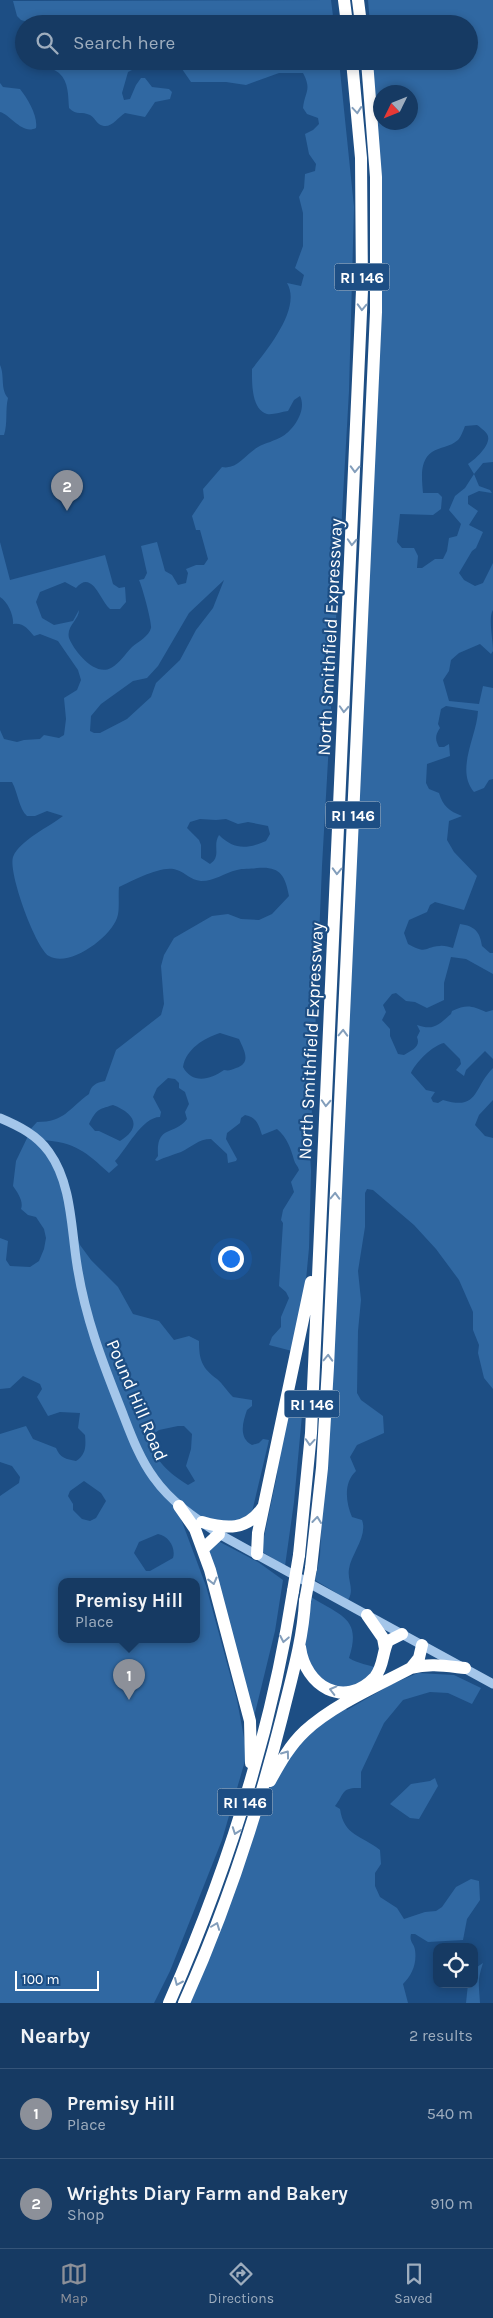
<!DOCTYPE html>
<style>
:root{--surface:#163a63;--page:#1f4169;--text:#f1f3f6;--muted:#9eadbe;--line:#355478;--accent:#8c9099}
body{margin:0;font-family:Karla,sans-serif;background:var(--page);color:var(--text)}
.controls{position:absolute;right:15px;bottom:15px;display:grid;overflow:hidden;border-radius:10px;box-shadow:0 2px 8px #0003}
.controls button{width:45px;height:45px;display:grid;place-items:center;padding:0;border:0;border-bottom:1px solid var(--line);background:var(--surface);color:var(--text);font:25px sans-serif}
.compass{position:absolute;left:373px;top:85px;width:45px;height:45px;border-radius:50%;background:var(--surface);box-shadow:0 2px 8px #0003;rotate:227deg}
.scale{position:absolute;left:15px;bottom:12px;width:84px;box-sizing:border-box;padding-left:5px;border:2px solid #fff;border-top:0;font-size:14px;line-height:18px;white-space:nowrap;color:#fff;-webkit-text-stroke:4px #1d4e84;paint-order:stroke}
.you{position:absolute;left:230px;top:1258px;width:18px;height:18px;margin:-12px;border:4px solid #fff;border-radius:50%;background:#1a73e8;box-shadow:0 0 0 8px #1a73e833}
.badge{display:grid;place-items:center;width:32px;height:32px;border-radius:50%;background:var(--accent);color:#fff;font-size:16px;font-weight:700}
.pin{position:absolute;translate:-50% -41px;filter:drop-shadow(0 1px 2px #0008)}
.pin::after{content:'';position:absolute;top:26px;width:18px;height:15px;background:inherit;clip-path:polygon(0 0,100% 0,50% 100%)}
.popup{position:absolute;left:58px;top:1578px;width:142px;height:65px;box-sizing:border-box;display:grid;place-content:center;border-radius:10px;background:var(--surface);filter:drop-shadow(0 1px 4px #0005);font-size:16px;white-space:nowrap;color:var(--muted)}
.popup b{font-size:19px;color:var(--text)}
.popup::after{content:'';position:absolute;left:50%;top:100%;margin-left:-10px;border:10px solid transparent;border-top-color:var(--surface)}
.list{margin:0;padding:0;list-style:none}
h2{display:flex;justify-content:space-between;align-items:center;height:65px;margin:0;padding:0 20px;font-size:21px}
h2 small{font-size:16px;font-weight:400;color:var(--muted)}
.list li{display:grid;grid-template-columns:32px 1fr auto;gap:15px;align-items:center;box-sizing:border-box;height:90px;padding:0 20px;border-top:1px solid var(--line)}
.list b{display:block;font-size:19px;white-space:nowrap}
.list p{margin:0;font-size:16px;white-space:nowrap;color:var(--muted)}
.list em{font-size:16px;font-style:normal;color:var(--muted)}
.icon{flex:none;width:28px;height:28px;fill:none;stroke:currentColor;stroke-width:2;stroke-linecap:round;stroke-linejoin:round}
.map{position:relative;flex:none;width:493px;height:2003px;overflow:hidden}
.search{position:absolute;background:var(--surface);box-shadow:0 2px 8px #0003;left:15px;right:15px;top:15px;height:55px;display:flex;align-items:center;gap:12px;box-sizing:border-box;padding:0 18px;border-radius:28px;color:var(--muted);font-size:19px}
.sheet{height:245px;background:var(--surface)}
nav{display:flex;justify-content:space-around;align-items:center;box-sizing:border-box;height:70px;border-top:1px solid var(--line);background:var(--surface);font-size:14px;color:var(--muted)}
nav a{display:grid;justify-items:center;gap:2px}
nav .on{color:var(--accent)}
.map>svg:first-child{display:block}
.green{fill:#3068a2;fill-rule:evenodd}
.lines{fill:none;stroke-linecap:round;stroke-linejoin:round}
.tertiary{stroke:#a4c6ea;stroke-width:9}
.motorway{stroke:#fff;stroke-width:12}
.motorway-bridge{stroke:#fff;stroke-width:12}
.oneway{stroke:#839ebb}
.labels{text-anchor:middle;stroke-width:4.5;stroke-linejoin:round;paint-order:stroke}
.shield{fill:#1d4e84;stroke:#bbcada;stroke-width:1}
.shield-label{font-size:16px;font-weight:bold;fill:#fff}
.street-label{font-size:18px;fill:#fff;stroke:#1d4e84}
</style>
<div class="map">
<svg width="493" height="2003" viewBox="0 0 493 2003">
<rect width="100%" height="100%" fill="#1d4e84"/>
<!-- green -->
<path class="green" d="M331,0L334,24H34L21,20L17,16L13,1Z
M368,0H493V462L483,463L474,474L479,486L490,490L492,493L479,491L468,496V504L478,511L469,525L483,532L476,548L472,551L459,573L464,580L475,586L483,583L493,563V610C488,617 493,640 493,651L491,654L480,644L459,653L451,660L449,671L443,680L449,701L479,704L483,686L493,688V779L489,780L484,788L474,792C455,770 477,736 478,711L446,706L441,709L438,724L440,728C435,735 435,740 439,747H444L449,744L450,756L427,764L426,783L429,789L439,793C443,806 449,811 462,816L449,821L447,840L454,852L477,876L464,910L435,902L430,905L427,912L409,920L404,933L408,944C428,955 423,947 440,946C443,945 449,947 453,948L460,924C475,926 480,932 482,946L490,953H493V974L466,959L451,957L444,983V1000L427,1008L415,1002L406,1001L396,993L392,994L383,1005L386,1012L382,1020L390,1029V1036L398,1054L404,1055C412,1050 421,1047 417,1037L420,1031L417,1025C434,1031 438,1025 451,1014L452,1011C467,1004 472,1006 486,1012L493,1010V1059L485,1051L466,1070L464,1076L456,1070L461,1064L460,1059L444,1043C433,1045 415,1063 411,1073L426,1090L435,1092L431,1098L433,1102L438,1103L443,1100C479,1111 473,1088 493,1068V1100L479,1115L475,1125L485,1136L493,1138V1389L484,1378L478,1353L479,1345L473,1330V1312L459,1280L436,1249L414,1225L373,1190L367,1189L365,1193V1227L358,1271L361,1300L358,1331L357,1393L361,1400L383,1416L384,1433L357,1445L350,1457L356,1471C343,1483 346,1503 352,1517L362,1520C368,1536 351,1554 349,1569C347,1581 355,1589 348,1600L315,1580L320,1556L371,449L373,61H469V24H370ZM380,92H410V122H380ZM477,425C480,427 485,431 487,434C493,443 476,459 468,464L474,474L465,488L455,496L449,510L461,524L457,536L449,538L447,551L443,559H435L422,568H417L418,556L414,548H402L397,542L400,514L433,515L441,509L442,497L438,493H423C422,479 419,461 432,452C440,447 450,447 458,440C461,437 463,431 465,426Z
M44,61H339L354,207L349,391L322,866L311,1130L309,1137L311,1171L309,1248L304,1301L292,1351L269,1345L272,1337L281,1327V1317L289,1298L286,1292L279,1286L283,1223L281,1220L283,1210L294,1192L291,1182L299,1170C298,1166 295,1164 294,1160C291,1149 287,1137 277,1129L262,1135C259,1126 257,1117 245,1115L241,1118L240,1123L227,1133L226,1139L237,1159L236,1161L228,1163L227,1154L211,1139C198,1139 192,1147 181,1152C173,1155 165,1157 157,1161L155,1160L158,1156C156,1124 173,1137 187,1119L185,1112L189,1104L185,1092L179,1088V1083L175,1079L168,1078L157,1088L153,1097L161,1112L160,1117C142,1117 126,1150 115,1161L118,1165L109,1173C86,1152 75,1142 42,1140L59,1170L74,1230L80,1245L91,1260L118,1287L133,1314L159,1321L174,1340L189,1336L199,1341C199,1360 202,1368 217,1379C222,1383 228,1392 233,1397L252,1400V1406L247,1410C243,1421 238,1438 252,1445L259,1443L263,1439L269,1440L252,1512L227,1528L181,1519L206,1586L237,1700L247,1754L222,1840L170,1971L154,2003H0V1496L19,1483L20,1477L12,1466L0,1462V1434L26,1426L33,1439L56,1448C60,1458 66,1459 76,1461C86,1455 86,1446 85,1435L78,1428L80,1413L60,1412L48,1416L37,1397L42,1389L40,1384L23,1376L10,1388L0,1389V1238L8,1241L6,1260L10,1266L30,1267L39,1261L44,1249L46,1238L44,1229L36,1217L28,1215L21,1209C24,1201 17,1192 13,1186L16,1161L29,1134L28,1132L37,1122C65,1122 68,1109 89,1094C91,1085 96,1083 105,1081L116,1050L161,1015L164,1004L161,966L164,955L174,938L212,916L228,914L241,919L259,920L272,914L289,896C285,874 279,866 257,868C251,869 243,868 237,870C224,873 215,881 201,881C190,880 186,873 177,870C163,864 132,881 119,887C118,896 120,910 117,918C110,938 69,968 49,956C35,947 8,872 13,857C20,840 49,827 63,816L47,811L35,816H27C19,809 18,793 12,782H0V730L4,739L17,742L24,740L40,739L44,735L59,738L64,735L66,719L64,698L77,690L81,680L78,670L58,641L40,634L34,636C28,629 23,622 13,624C14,616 8,602 0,597V542L10,580L105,555L113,584L119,588L125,587L126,602L120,609H110C100,600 92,569 76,588L65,582L40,592L36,602L42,618L54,625L73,621L79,610C79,620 66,626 69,638C74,651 95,677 111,668C120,663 125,654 132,647C138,642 149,636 151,628C152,622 142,586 139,580L144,579L147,573L141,546L157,542L165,571L172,575L178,585L186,583L188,573L186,569L196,565H204L208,559L200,530H196L192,516L204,498L203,489L222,467C237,470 245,455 258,447C265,443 275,441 283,436C294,429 307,410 300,396L294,400L288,411C281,412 273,415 267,414C251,410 252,381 252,369C267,350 302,308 287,283L301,286L304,275L295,268L303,246V213L299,197L304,188L305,174L315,171L316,164L309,154L305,134L313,130L319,124L318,118L307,114L303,108C305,91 312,90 303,73H279L246,85L226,82H191L182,69L144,64L128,72L122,93L124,100L130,99L136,85L141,78H145L152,87L169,89L172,92L170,99L155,102L145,117L125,113C117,118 110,131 99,124C96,122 94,117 90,115C82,111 77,116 69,108C68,96 69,82 59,73C53,68 48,70 44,61ZM224,580L213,608L196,630L180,660L156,683L151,697L127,719L100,733H94L90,731L91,716L101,704L133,681L147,678L158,666L189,613ZM200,819L216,820L226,819L238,824L248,822L268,826L270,834L266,841C247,849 234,850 219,835C212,846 222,856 210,864L201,858V845L199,840L187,828L190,822ZM220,1033L239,1039C244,1050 252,1063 236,1068C231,1070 229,1071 224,1070C210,1080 192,1084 183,1067C186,1049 204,1038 220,1033ZM113,1105C134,1113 143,1127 120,1141L99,1131H95L89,1124C97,1109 97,1110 113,1105ZM178,1426H184L192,1434L191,1449L186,1466L195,1481L188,1485C169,1473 156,1462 149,1440V1437L159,1430ZM84,1481L101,1493L106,1501L96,1518L90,1521L82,1519L73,1510V1504L68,1496L70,1491ZM158,1534C169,1536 176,1548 173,1558L150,1571H146L134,1553L139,1542ZM62,1581H196V1639H62Z
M0,83L3,87L20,89C28,99 38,116 36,128C22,135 11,115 0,112Z
M0,365C5,376 0,389 8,398C5,410 8,423 4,435H0Z
M289,1389L304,1393L294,1502L285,1566L261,1551L277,1475L280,1430Z
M218,1541L258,1562L283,1580L275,1631L253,1721L209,1550Z
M311,1597C341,1616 362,1618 349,1658C358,1664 368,1664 379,1669L377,1674L337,1693L303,1663Z
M418,1673L454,1675L481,1688L472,1704L448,1693L430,1692L403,1700L384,1723L361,1772V1788C341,1787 345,1793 335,1806L340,1809C344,1836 361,1835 380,1850L381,1864L375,1873V1886L380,1897L397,1908L404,1919L425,1912L436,1911L442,1907L456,1887L471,1879L479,1881L480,1900L467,1919L463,1940L428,1942L415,1934H411C409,1942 414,1943 415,1950C417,1964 412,1975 403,1984L408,2003H190L271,1780L280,1761L343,1705L347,1710L392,1684Z
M435,1778L438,1786L419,1819L410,1818L390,1804L411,1784L430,1781Z
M483,1963C477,1981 479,1985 480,2003H466L468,1984H474V1969Z"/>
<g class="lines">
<!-- tertiary -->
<path class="tertiary" d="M0,1118C19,1126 37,1135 49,1152C72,1184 71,1228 77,1265C85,1317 102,1361 121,1409C130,1432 139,1458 154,1478C171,1502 195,1518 219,1534L493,1684"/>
<!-- motorway -->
<path class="motorway" d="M344,0L347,24
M358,0L361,24
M179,1506L195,1529L210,1570L250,1721L251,1763
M202,1522C226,1529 247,1531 263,1507
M204,1548L219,1534
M257,1554L258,1533L311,1282
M299,1555L311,1433L362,290L361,158L352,61
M311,1568L322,1468L328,1367L376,312V177L367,61
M367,1615L383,1638L385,1649
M300,1647C305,1686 344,1710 375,1677C384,1666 382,1653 388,1641L402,1634
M411,1668L419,1658L422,1645
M270,1781C280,1763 290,1745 305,1731C333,1705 377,1686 411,1668C429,1663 446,1666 465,1668
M169,2003C227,1871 271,1734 293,1591
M184,2003C226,1910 257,1815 282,1717C291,1680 303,1640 305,1601"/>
<!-- motorway-bridge -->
<path class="motorway-bridge" d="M293,1591L299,1555
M305,1601L311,1568"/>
</g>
<!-- one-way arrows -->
<defs><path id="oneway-chevron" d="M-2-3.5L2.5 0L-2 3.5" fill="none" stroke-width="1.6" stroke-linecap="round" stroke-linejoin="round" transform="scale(1.25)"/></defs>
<g class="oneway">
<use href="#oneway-chevron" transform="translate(357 110) rotate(85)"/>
<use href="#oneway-chevron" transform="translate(362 307) rotate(92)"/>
<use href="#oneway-chevron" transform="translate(355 469) rotate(92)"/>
<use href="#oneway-chevron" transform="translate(352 542) rotate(93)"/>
<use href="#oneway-chevron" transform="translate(344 709) rotate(93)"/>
<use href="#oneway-chevron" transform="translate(337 871) rotate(92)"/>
<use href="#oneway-chevron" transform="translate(343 1033) rotate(-88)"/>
<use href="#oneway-chevron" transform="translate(326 1103) rotate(93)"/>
<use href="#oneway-chevron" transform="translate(335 1196) rotate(-88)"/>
<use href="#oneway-chevron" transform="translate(328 1358) rotate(-88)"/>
<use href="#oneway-chevron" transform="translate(310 1442) rotate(94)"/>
<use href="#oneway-chevron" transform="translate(317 1520) rotate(-84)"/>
<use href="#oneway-chevron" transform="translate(213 1581) rotate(76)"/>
<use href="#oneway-chevron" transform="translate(284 1639) rotate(101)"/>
<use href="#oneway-chevron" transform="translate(333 1690) rotate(-166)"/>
<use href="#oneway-chevron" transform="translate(286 1754) rotate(-54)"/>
<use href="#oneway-chevron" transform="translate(236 1831) rotate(110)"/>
<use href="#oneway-chevron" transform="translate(216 1926) rotate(-69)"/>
<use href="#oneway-chevron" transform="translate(178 1982) rotate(114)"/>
</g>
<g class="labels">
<!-- shield labels -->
<g class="shield">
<rect x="334.5" y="263.5" width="55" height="27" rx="4"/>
<rect x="325.5" y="801.5" width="55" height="27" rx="4"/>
<rect x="284.5" y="1390.5" width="55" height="27" rx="4"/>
<rect x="217.5" y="1788.5" width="55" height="27" rx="4"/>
</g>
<g class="shield-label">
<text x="362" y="283">RI 146</text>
<text x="353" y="821">RI 146</text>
<text x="312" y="1410">RI 146</text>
<text x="245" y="1808">RI 146</text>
</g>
<!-- street labels -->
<g class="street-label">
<text transform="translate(330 637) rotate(-87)" y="6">North Smithfield Expressway</text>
<text transform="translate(311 1041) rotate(-87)" y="6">North Smithfield Expressway</text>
<text transform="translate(137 1400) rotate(67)" y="6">Pound Hill Road</text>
</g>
</g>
</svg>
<div class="controls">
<button><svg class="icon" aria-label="locate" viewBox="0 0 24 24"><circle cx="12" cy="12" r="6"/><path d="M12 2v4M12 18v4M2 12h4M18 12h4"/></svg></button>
</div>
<svg class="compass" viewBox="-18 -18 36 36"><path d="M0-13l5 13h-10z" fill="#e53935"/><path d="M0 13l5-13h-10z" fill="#9eadbe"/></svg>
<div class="scale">100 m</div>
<div class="you"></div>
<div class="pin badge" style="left:129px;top:1700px">1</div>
<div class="popup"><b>Premisy Hill</b>Place</div>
<div class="pin badge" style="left:67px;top:511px">2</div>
<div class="search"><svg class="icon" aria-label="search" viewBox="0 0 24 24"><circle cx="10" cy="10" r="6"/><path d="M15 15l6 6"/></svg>Search here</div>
</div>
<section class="sheet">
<h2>Nearby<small>2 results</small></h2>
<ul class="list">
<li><span class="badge">1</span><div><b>Premisy Hill</b><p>Place</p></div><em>540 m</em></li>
<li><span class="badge">2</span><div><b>Wrights Diary Farm and Bakery</b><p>Shop</p></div><em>910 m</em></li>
</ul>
</section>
<nav>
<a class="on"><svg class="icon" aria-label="map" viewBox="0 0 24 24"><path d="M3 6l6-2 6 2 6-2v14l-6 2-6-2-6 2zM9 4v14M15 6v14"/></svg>Map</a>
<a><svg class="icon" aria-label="directions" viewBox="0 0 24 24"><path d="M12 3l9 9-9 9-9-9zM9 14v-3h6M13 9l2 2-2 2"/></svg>Directions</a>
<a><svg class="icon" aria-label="saved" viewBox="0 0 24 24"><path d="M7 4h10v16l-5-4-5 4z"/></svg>Saved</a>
</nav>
